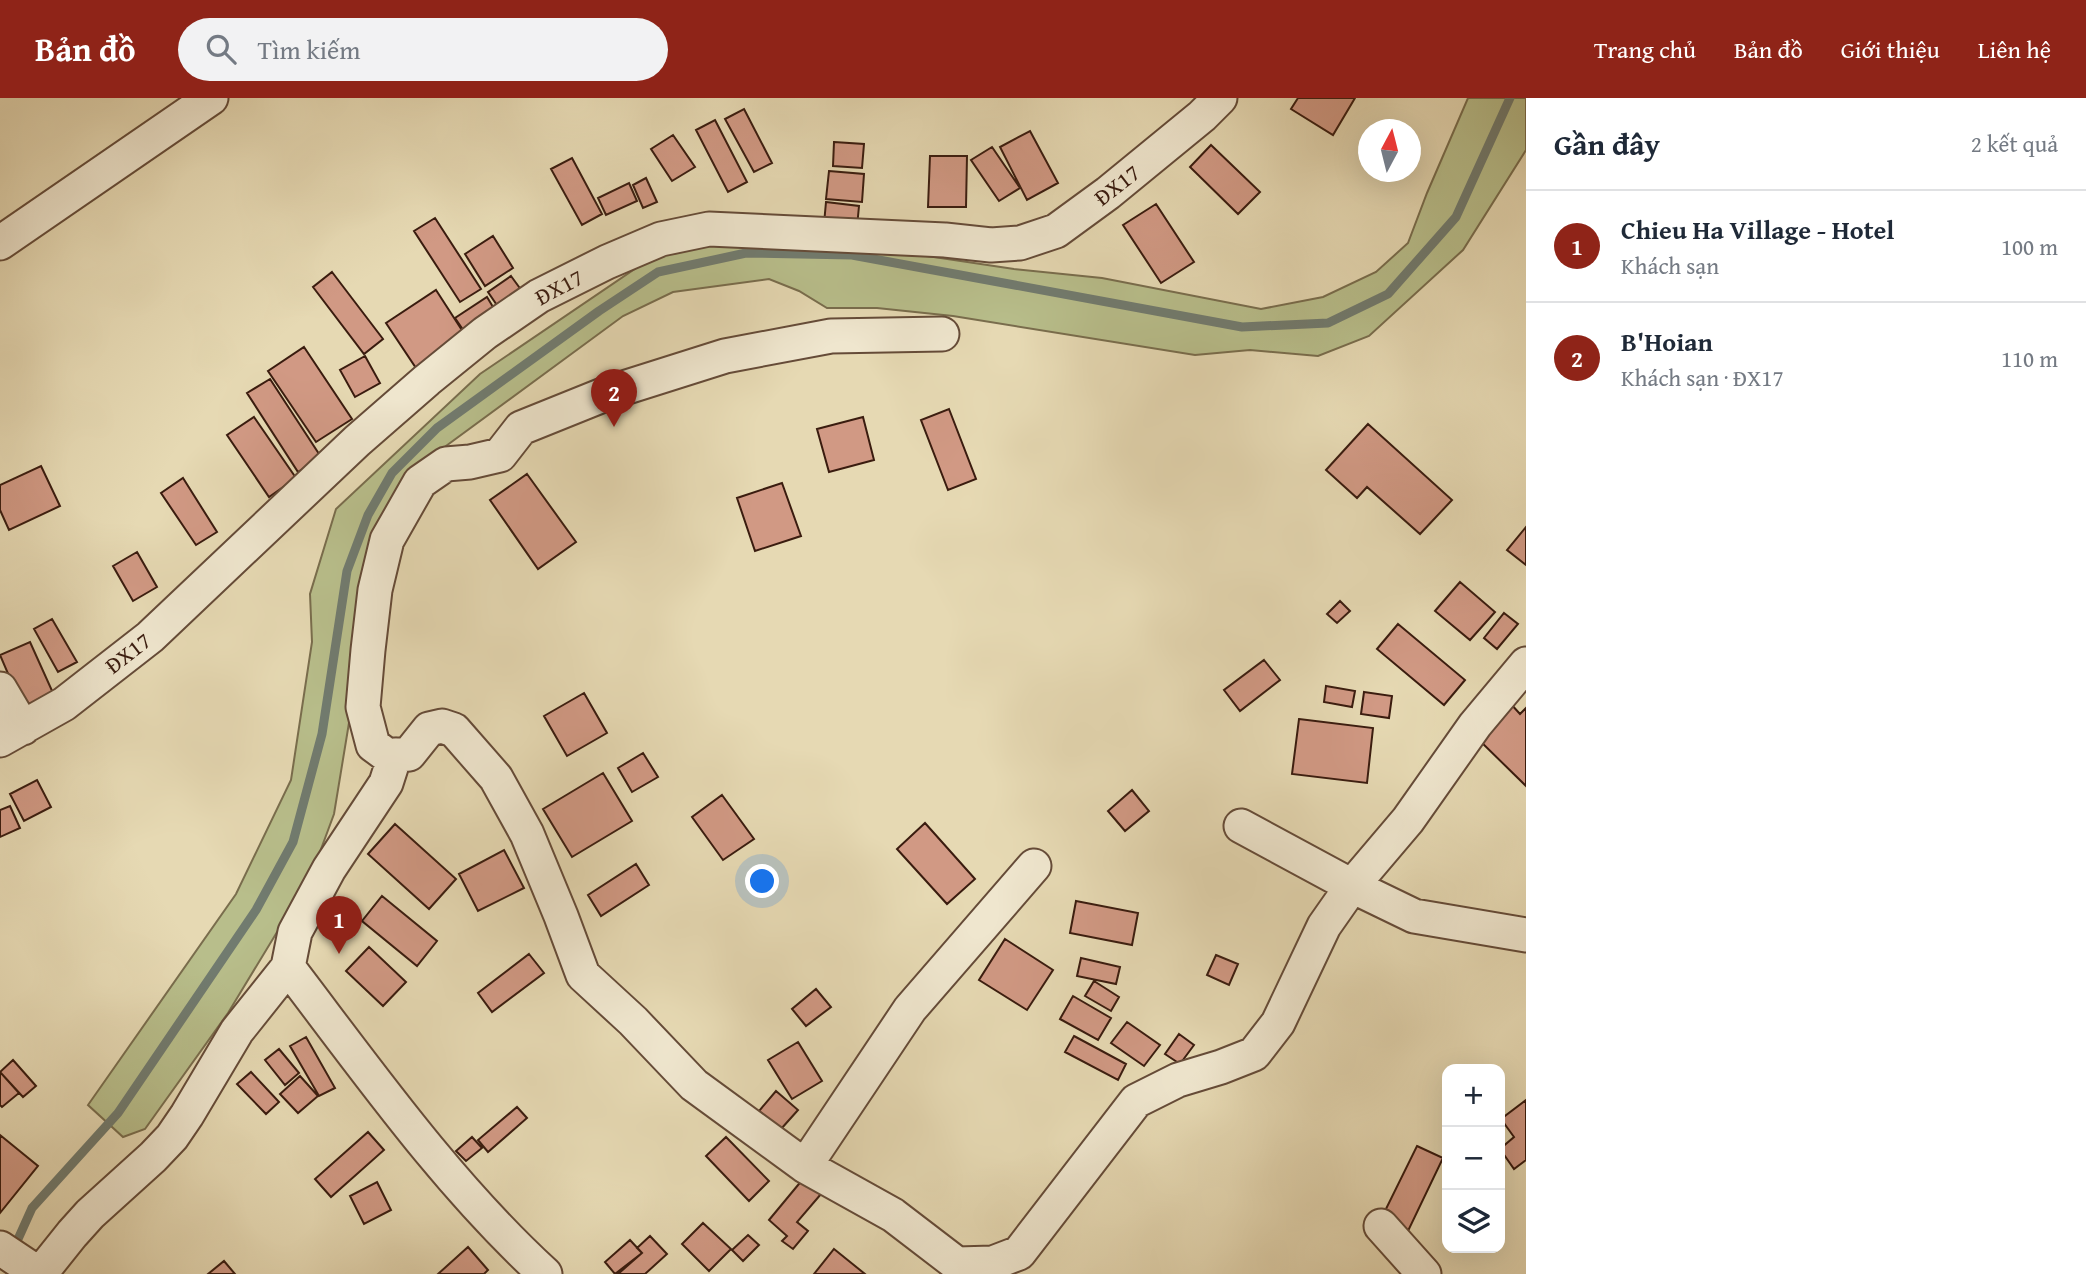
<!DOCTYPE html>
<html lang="vi">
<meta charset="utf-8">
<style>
:root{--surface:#fff;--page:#f2f2f3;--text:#1f2937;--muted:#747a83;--line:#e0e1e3;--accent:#8f2418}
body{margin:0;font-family:"Gentium Book Plus",serif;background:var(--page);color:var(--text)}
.controls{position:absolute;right:21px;bottom:21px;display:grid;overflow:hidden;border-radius:14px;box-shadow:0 7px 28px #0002}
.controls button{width:63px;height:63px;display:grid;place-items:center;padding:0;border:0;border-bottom:2px solid var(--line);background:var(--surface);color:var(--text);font:35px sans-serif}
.compass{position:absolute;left:1358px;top:21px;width:63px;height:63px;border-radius:50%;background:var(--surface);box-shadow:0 7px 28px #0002;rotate:7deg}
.you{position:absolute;left:763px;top:784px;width:24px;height:24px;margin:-18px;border:5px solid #fff;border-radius:50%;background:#1a73e8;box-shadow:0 0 0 10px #1a73e833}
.badge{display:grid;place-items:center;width:46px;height:46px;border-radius:50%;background:var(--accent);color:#fff;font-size:23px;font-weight:700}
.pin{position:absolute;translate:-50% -58px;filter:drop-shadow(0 2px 4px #0008)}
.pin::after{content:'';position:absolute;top:37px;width:24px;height:21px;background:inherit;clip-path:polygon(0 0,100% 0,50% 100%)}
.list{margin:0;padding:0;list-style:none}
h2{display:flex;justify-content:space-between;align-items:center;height:91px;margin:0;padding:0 28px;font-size:30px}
h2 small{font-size:23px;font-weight:400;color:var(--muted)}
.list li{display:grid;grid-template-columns:46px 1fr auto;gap:21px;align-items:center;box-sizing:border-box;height:112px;padding:0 28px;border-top:2px solid var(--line)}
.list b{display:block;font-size:26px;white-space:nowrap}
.list p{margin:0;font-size:23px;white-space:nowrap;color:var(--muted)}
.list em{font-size:23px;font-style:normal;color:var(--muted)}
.icon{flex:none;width:38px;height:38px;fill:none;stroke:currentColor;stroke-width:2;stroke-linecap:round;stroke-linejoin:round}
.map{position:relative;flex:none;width:1526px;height:1176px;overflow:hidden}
header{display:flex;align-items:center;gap:42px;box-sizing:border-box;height:98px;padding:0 35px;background:var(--accent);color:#fff}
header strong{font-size:33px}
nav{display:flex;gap:38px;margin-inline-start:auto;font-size:24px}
.search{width:490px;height:63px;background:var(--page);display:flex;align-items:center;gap:18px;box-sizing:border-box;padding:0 24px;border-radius:38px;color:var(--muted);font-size:26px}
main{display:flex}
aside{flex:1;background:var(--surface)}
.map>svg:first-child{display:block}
.green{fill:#b8be8b;stroke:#796d4d;stroke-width:2}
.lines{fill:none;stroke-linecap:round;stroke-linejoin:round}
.stream{stroke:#717b6f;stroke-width:9}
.building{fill:#d19984;stroke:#3a1c0f;stroke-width:2}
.minor-casing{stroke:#654b38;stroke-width:37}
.minor{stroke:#efe6ce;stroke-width:33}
.labels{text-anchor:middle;stroke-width:5;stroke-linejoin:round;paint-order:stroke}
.street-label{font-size:23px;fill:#3a1c0f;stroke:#efe6ce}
</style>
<header>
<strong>Bản đồ</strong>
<div class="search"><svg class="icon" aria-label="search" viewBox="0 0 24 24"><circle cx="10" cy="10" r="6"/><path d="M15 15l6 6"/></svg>Tìm kiếm</div>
<nav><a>Trang chủ</a><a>Bản đồ</a><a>Giới thiệu</a><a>Liên hệ</a></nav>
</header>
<main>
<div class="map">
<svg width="1526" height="1176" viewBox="0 0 1526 1176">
<rect width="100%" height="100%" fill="#e6d9b3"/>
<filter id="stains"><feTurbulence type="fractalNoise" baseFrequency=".00286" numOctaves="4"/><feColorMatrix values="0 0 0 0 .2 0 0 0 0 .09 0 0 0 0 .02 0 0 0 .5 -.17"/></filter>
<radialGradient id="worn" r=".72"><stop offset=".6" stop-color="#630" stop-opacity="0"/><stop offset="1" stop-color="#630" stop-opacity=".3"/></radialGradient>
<!-- green -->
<path class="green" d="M1468,0H1526V52L1463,152L1369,238L1318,258L1250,252L1195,257L953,218L877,210H827L799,193L769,181L673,194L623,218L446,348L395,401L359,564L334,716L311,778L228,915L145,1031L123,1039L88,1007L236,796L291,682L312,544L310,496L336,411L480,276L651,160L718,141L807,140L1014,171L1102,180L1261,211L1323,199L1376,174L1408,145L1427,95Z"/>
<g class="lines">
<!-- stream -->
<path class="stream" d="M14,1150L32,1110L118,1015L256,812L293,744L322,636L347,473L368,417L392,375L437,330L599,213L658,174L746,155L852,157L1242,229L1328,225L1388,196L1456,119L1510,0"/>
</g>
<!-- building -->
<path class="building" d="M1298,0H1355L1333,37L1291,11Z
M744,11L772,65L754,74L725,21Z
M715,22L747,84L728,94L696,32Z
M1030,33L1058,85L1027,102L1000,49Z
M673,37L695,69L672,83L651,51Z
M834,44L864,46L862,70L833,68Z
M1211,47L1260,94L1238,116L1190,69Z
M992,49L1020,90L999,103L971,62Z
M930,58H967L966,109H928Z
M572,60L602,116L582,127L551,71Z
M829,73L864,76L862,104L826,101Z
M646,80L657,104L643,110L633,87Z
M629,85L637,103L606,117L598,100Z
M826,104L859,108L857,129L824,126Z
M1156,106L1194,164L1161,185L1123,127Z
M435,120L481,191L460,204L414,133Z
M493,138L513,170L485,188L465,156Z
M332,174L383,241L364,256L313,189Z
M511,178L527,200L503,216L488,194Z
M436,192L467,240L418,273L386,225Z
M487,199L499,219L468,239L455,220Z
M304,249L352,321L316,344L268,273Z
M365,258L380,285L355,299L340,272Z
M270,281L321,359L298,374L247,295Z
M949,311L976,381L948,392L921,322Z
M254,319L296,380L269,399L227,337Z
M863,319L874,362L829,374L817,331Z
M1368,326L1452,402L1420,436L1367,389L1357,400L1326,372Z
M41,368L60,408L9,432L0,412V387Z
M527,376L576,444L538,471L490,402Z
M183,380L217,434L196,447L161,395Z
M782,385L801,438L755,453L737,400Z
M1526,429V467L1507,452Z
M137,454L157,489L133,503L113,468Z
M1460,484L1495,514L1470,542L1435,513Z
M1340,503L1350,513L1337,525L1327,516Z
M1504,515L1518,526L1497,551L1484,540Z
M52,521L77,564L58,574L34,531Z
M1398,526L1465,582L1444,607L1377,551Z
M30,544L58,606L27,620L0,557Z
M1264,562L1280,582L1240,613L1224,592Z
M1326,588L1355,593L1352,609L1324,604Z
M1364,594L1392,598L1389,620L1361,616Z
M584,595L607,635L567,658L544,618Z
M1510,605L1520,616L1526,610V688L1476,639Z
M1299,621L1373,630L1367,685L1292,676Z
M643,655L658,679L632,694L618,670Z
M603,675L632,723L572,759L543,711Z
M37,682L51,709L24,723L10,696Z
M1132,692L1149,713L1125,733L1108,713Z
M722,697L754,741L723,762L692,719Z
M10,708L20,730L0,739V712Z
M925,725L975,781L947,806L897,751Z
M395,726L456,781L429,811L368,756Z
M504,752L524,790L478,813L459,776Z
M636,766L649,787L601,818L588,797Z
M382,798L437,843L417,868L362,823Z
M1076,803L1138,815L1132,847L1070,835Z
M1005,841L1053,872L1027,912L979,882Z
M369,849L406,884L383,908L346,873Z
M529,856L544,875L492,914L478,895Z
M1216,857L1238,866L1229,887L1207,877Z
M1081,860L1120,869L1116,886L1077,878Z
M1094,883L1119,899L1111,913L1085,898Z
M816,891L831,909L806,928L792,911Z
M1073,898L1111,920L1098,942L1060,921Z
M1127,924L1160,947L1144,968L1111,945Z
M1179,936L1194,947L1180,966L1165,956Z
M1074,938L1126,966L1118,982L1065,954Z
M306,939L335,990L319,998L290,948Z
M798,944L822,983L792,1001L768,962Z
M279,951L299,975L285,987L265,962Z
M13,962L36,988L23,999L0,974Z
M0,974L19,995L2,1009L0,1007Z
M251,974L279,1004L266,1016L237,986Z
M300,978L318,998L298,1015L280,996Z
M776,993L798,1012L781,1031L759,1013Z
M1526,1002V1062L1514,1071L1500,1051L1514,1039L1501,1021Z
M517,1009L527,1020L488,1054L478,1042Z
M368,1034L384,1052L331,1099L315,1081Z
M0,1037L38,1068L0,1115Z
M472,1039L482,1050L466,1063L456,1053Z
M726,1039L769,1083L749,1103L706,1058Z
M1417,1048L1443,1060L1408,1133L1381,1121Z
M803,1081L821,1096L797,1124L808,1133L793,1151L782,1143L787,1138L769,1122Z
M377,1084L391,1112L364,1126L350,1098Z
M703,1125L731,1151L709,1173L682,1146Z
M748,1137L759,1147L743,1163L732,1152Z
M650,1138L667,1156L645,1176H618L642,1155L637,1150Z
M630,1142L642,1155L615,1176L605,1164Z
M468,1149L488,1172L484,1176H438Z
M834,1151L865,1176H814Z
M224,1163L235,1176H208Z"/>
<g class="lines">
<!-- minor casing -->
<g class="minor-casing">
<path id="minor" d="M0,145L211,0
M942,236L831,238L725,258L608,295L521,330L500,357L470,364L446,366L420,384L387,442L375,492L368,552L363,609L373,647L388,658L409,656L429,631L442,628L454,632L496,680L527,736L561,818L583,877L633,923L694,987L805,1068L893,1117L957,1166L993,1165L1019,1155L1136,1003L1178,982L1221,969L1254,956L1278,925L1324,828L1352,788L1408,722L1475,627L1526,566
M0,591L23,630
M0,642L64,606L150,539L357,343L427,282L485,235L539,198L607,164L661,141L709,131L945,142L991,147L1020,145L1056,133L1108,95L1202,18L1220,0
M1241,728L1352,788L1414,818L1526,837
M288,869C368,974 447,1086 545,1176
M805,1068L910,911L1034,768
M1381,1128L1424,1176
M0,1150L39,1176
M40,1176L72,1136L90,1116L153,1059L172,1039L187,1017L237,933L288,869L295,834L329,771L386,685L395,657"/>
</g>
<!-- minor -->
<use href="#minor" class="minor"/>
</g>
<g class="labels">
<!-- street labels -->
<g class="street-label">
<text transform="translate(1117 87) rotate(-38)" y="8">ĐX17</text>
<text transform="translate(559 189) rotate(-28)" y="8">ĐX17</text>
<text transform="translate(128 555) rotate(-38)" y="8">ĐX17</text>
</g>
</g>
<rect width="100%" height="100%" filter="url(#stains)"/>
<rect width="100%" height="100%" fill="url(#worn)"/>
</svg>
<div class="controls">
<button>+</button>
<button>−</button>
<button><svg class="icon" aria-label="layers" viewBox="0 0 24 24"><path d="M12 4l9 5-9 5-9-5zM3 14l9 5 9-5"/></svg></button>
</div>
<svg class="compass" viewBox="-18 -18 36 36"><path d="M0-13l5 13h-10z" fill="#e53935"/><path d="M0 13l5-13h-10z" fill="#747a83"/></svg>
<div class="you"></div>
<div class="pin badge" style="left:339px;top:856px">1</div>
<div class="pin badge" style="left:614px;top:329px">2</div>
</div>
<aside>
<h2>Gần đây<small>2 kết quả</small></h2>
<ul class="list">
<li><span class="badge">1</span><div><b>Chieu Ha Village - Hotel</b><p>Khách sạn</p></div><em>100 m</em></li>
<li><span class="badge">2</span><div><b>B'Hoian</b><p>Khách sạn · ĐX17</p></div><em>110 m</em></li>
</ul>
</aside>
</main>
